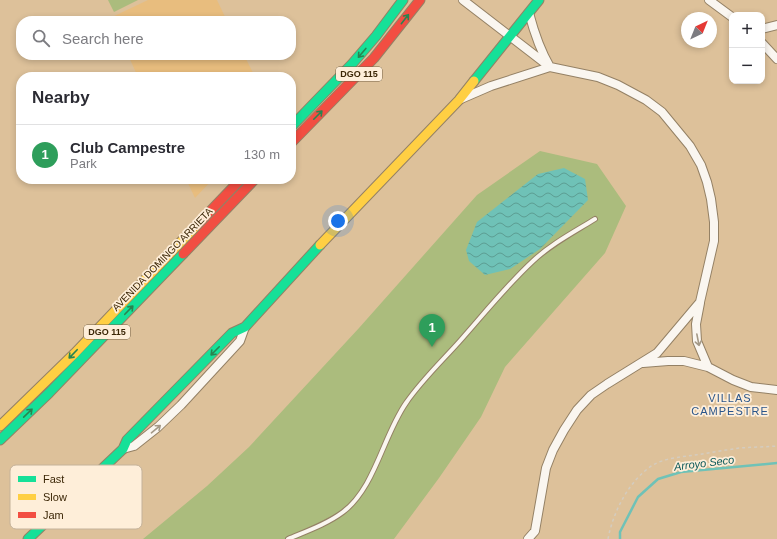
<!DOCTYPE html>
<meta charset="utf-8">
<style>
:root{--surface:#fff;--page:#f7f7f7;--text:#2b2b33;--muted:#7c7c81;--line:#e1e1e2;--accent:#ea580c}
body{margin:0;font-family:Arial,sans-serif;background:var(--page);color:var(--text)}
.controls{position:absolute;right:12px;top:12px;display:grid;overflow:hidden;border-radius:8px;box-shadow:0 2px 6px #0003}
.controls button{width:36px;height:36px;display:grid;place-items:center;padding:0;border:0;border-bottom:1px solid var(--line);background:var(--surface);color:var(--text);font:20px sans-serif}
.compass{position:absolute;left:681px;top:12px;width:36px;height:36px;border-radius:50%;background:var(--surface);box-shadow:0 2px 6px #0003;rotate:43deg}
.you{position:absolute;left:338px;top:221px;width:14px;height:14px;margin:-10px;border:3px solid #fff;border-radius:50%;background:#1a73e8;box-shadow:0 0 0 6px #1a73e833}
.badge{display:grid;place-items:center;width:26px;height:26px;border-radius:50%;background:var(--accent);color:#fff;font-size:13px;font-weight:700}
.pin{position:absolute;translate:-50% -33px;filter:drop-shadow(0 1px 2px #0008)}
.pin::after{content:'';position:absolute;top:21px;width:14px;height:12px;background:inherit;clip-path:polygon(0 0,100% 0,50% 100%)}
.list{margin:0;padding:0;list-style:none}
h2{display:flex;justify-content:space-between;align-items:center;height:52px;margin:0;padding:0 16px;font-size:17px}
h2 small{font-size:13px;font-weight:400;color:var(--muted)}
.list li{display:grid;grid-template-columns:26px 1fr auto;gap:12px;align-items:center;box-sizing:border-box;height:60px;padding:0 16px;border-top:1px solid var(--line)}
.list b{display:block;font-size:15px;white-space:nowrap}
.list p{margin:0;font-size:13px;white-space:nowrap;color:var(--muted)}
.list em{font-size:13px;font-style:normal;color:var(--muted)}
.icon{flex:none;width:22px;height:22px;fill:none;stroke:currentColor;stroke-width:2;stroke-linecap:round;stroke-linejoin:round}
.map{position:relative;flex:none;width:777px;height:539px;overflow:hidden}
.search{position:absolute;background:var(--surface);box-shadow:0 2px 6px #0003;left:16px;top:16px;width:280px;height:44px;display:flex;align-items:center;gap:10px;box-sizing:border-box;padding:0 14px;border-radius:16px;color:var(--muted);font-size:15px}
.panel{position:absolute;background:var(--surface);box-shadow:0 2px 6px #0003;left:16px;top:72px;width:280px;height:112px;border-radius:16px}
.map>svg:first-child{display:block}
.built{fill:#e8bd7e}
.park{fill:#abbc7d}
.water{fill:url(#water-waves)}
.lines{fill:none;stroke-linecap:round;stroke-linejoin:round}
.stream{stroke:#6fc2b7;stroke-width:2.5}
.lane-casing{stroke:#948165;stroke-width:6}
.street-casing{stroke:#948165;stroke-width:10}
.fast-casing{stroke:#948165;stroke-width:11}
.slow-casing{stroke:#948165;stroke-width:11}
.jam-casing{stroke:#948165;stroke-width:11}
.path{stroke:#d4ccbf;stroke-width:1.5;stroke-dasharray:3 3;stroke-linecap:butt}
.lane{stroke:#faf6f0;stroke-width:4}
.street{stroke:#faf6f0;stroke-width:8}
.fast{stroke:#16e098;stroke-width:9}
.slow{stroke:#ffcf43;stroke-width:9}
.jam{stroke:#f24e42;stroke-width:9}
.oneway{stroke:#298450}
.oneway2{stroke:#a49987}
.labels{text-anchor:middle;stroke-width:3.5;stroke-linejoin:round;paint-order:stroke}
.shield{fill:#feeed9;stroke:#766346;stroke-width:1}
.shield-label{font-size:9px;font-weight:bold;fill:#3c2707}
.street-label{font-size:10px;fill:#3c2707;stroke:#feeed9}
.neighbourhood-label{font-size:11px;letter-spacing:1px;fill:#2a558a;stroke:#feeed9}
.water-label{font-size:11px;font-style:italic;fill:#0d5959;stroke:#feeed9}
.key{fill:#feeed9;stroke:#c4b29a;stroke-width:1}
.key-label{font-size:11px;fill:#3c2707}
</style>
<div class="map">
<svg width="777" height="539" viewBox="0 0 777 539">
<defs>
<pattern id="water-waves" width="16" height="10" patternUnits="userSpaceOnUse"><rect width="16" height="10" fill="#6fc2b7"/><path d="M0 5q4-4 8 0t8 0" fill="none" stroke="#5c9e93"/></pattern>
</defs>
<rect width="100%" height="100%" fill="#ddc19a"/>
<!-- built -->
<path class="built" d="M148,0H217L227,21H112L110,18Z
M128,55H244L255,77H138Z
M186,179H213L195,198Z"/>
<!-- park -->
<path class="park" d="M108,0H138L114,12Z
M540,151L597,164L626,206L605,253L505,367L481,417L439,478L394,539H143L207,486L249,447L359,328L477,195Z"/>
<!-- water -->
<path class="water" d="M564,168L585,179L588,200L540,249L510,269L485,275L469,261L466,250L477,222L538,174Z"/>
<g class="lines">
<!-- stream -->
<path class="stream" d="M620,539V532L638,497L658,479L681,472L777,463"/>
<!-- lane casing -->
<g class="lane-casing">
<path id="lane" d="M288,539C307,531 327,524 343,512C375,488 383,436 406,403C421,381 441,362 459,342C483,315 506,286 533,261C551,244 574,232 595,219"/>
</g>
<!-- street casing -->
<g class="street-casing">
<path id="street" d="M463,0L550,67L598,77L618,85L646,100L662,112L690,146L701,165L707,182L711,199L714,222V241L700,302L657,353L607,384L591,395L577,410L564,430L553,450L546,468L535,531L528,539
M709,0L732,17
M762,29L777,25
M762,43L777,59
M461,99L491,86L550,67C540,50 534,32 529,13
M700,303L696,324L697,341L708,367L733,380L751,387L777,390
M643,363L668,361H684L708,367
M123,449L134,446L158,427L181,405L240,341L245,327"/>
</g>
<!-- fast casing -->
<g class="fast-casing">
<path id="fast" d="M474,81L539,0
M291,127L352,64L376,36L403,0
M0,440L49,393L183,254
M28,539L123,449L127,440L232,333L245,327L320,245"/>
</g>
<!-- slow casing -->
<g class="slow-casing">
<path id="slow" d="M320,245L459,100L474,81
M0,426L75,353L196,226"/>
</g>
<!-- jam casing -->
<g class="jam-casing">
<path id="jam" d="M291,143L374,58L420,0
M196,226L241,179
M183,254L255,179"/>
</g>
<!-- path -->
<path class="path" d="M608,539C613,512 629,480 653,465C665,458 681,457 695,455C710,453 725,450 740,448C752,447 765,447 777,446"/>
<!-- lane -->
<use href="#lane" class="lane"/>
<!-- street -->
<use href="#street" class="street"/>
<!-- fast -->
<use href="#fast" class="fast"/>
<!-- slow -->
<use href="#slow" class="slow"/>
<!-- jam -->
<use href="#jam" class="jam"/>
</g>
<!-- one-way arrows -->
<defs><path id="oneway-shaft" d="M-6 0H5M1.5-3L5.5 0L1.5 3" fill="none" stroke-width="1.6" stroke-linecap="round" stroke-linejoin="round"/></defs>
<g class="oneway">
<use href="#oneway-shaft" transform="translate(405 19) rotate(-52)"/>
<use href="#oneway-shaft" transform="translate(362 53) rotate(130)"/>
<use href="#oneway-shaft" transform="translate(318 115) rotate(-45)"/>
<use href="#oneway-shaft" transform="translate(129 310) rotate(-46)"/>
<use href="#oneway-shaft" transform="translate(215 351) rotate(135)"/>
<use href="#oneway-shaft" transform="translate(73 354) rotate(134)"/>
<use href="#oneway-shaft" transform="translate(28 413) rotate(-44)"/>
</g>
<g class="oneway2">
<use href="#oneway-shaft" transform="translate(698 340) rotate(79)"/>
<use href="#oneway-shaft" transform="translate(156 429) rotate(-40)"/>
</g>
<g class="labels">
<!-- shield labels -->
<g class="shield">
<rect x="336" y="67" width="46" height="14" rx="3"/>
<rect x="84" y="325" width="46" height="14" rx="3"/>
</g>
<g class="shield-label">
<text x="359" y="77">DGO 115</text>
<text x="107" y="335">DGO 115</text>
</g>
<!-- street labels -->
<g class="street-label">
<text transform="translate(162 259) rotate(-46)" y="4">AVENIDA DOMINGO ARRIETA</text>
</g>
<!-- neighbourhood labels -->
<g class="neighbourhood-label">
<text x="730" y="402">VILLAS<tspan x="730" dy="13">CAMPESTRE</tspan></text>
</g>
<!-- water labels -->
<g class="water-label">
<text transform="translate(704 463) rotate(-7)" y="4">Arroyo Seco</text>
</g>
</g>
<!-- legend -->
<rect x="10" y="465" width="132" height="64" rx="6" class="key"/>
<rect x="18" y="476" width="18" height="6" fill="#16e098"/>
<rect x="18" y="494" width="18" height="6" fill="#ffcf43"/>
<rect x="18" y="512" width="18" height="6" fill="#f24e42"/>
<g class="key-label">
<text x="43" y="483">Fast</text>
<text x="43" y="501">Slow</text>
<text x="43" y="519">Jam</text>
</g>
</svg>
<div class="controls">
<button>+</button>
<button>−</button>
</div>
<svg class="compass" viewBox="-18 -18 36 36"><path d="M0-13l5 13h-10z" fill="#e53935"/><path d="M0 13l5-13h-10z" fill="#7c7c81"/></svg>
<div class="you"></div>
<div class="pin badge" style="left:432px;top:347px;background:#2e9e5b">1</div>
<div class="search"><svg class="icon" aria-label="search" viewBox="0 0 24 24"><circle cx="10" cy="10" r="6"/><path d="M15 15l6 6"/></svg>Search here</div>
<section class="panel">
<h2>Nearby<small></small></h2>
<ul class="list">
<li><span class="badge" style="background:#2e9e5b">1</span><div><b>Club Campestre</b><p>Park</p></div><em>130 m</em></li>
</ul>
</section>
</div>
